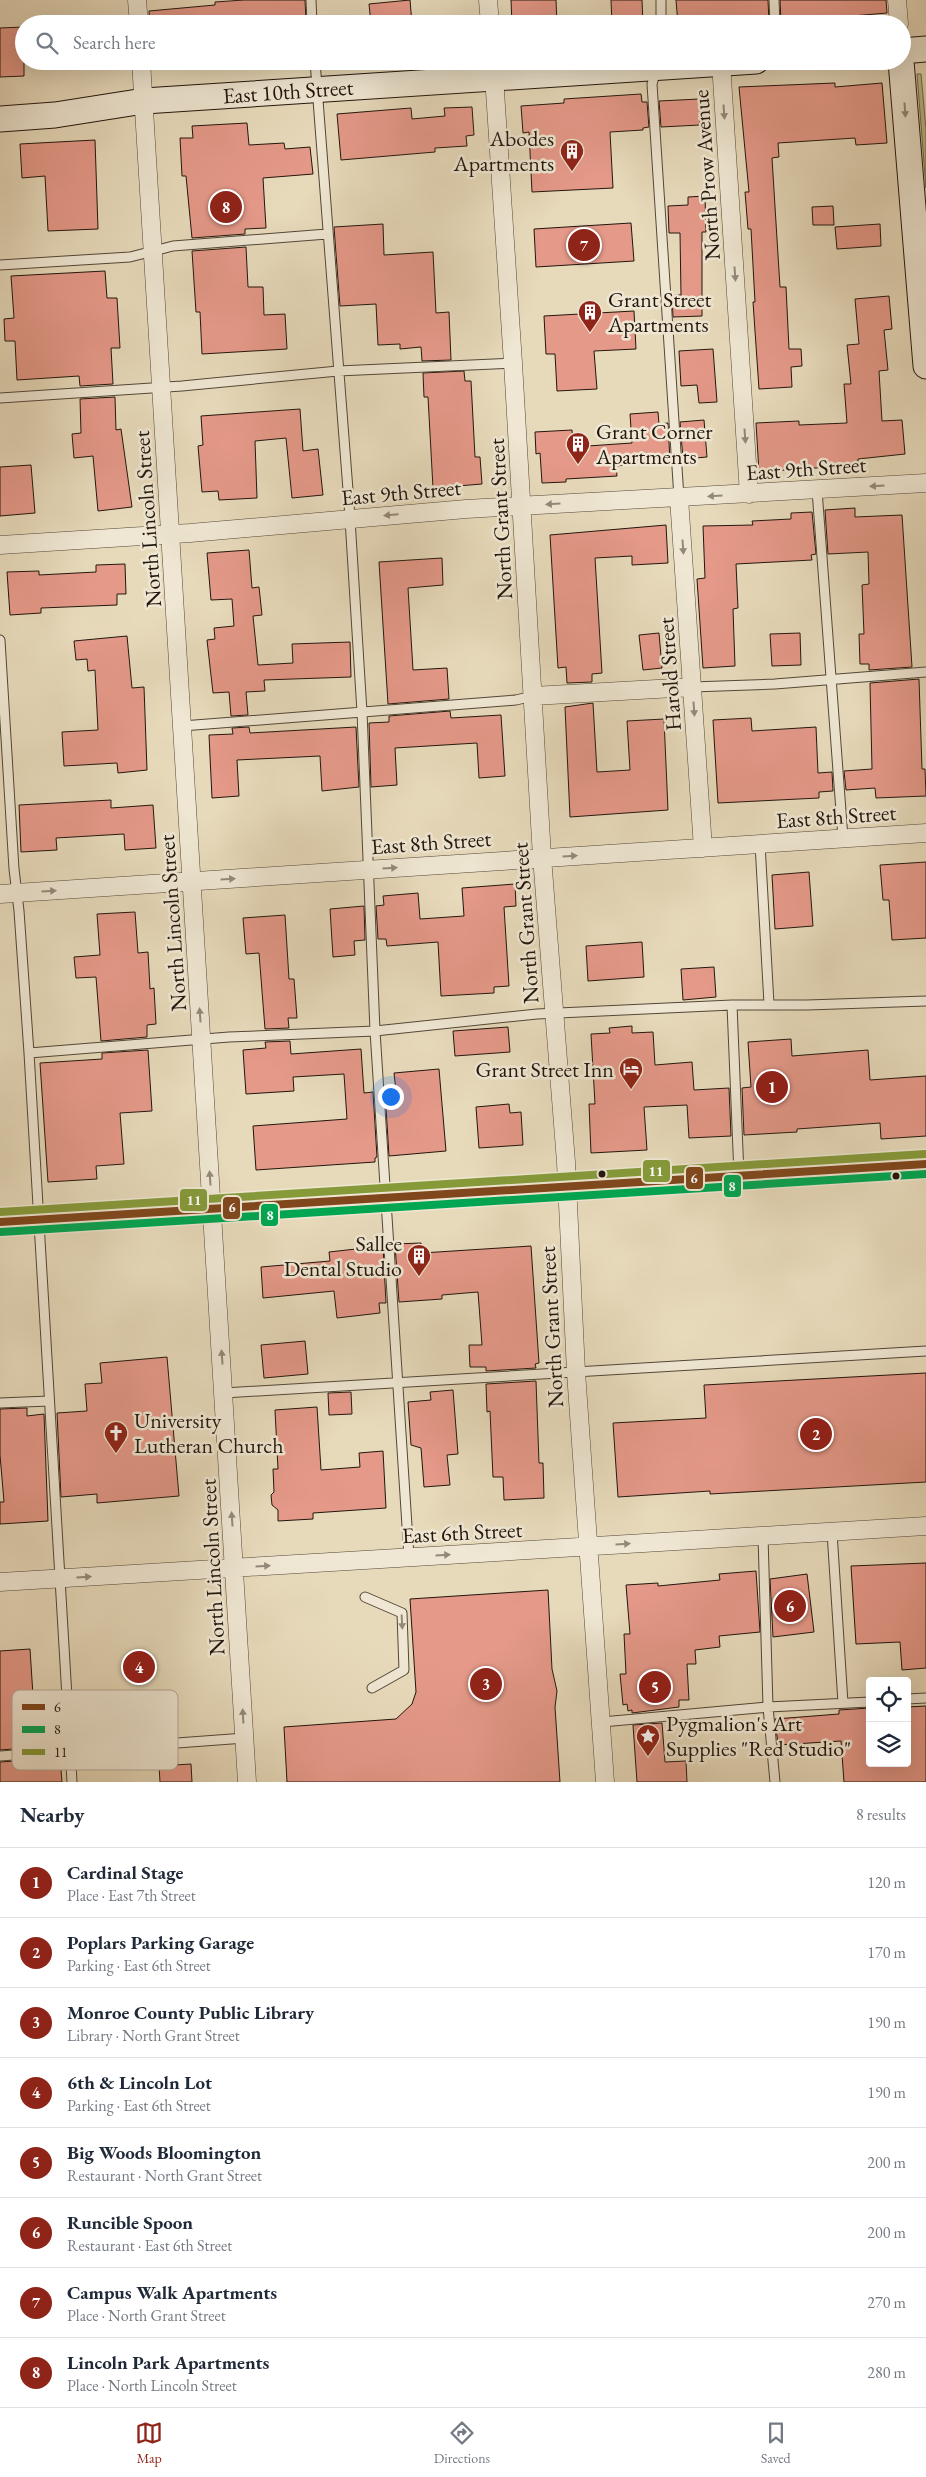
<!DOCTYPE html>
<meta charset="utf-8">
<style>
:root{--surface:#fff;--page:#f6f6f7;--text:#1f2937;--muted:#747a83;--line:#e0e1e3;--accent:#8f2418}
body{margin:0;font-family:"EB Garamond",serif;background:var(--page);color:var(--text)}
.controls{position:absolute;right:15px;bottom:15px;display:grid;overflow:hidden;border-radius:5px;box-shadow:0 5px 20px #0002}
.controls button{width:45px;height:45px;display:grid;place-items:center;padding:0;border:0;border-bottom:1px solid var(--line);background:var(--surface);color:var(--text);font:25px sans-serif}
.you{position:absolute;left:390px;top:1096px;width:18px;height:18px;margin:-12px;border:4px solid #fff;border-radius:50%;background:#1a73e8;box-shadow:0 0 0 8px #1a73e833}
.badge{display:grid;place-items:center;width:32px;height:32px;border-radius:50%;background:var(--accent);color:#fff;font-size:16px;font-weight:700}
.pin{position:absolute;translate:-50% -50%;border:2px solid #fff;box-shadow:0 1px 5px #0006}
.list{margin:0;padding:0;list-style:none}
h2{display:flex;justify-content:space-between;align-items:center;height:65px;margin:0;padding:0 20px;font-size:21px}
h2 small{font-size:16px;font-weight:400;color:var(--muted)}
.list li{display:grid;grid-template-columns:32px 1fr auto;gap:15px;align-items:center;box-sizing:border-box;height:70px;padding:0 20px;border-top:1px solid var(--line)}
.list b{display:block;font-size:19px;white-space:nowrap}
.list p{margin:0;font-size:16px;white-space:nowrap;color:var(--muted)}
.list em{font-size:16px;font-style:normal;color:var(--muted)}
.icon{flex:none;width:28px;height:28px;fill:none;stroke:currentColor;stroke-width:2;stroke-linecap:round;stroke-linejoin:round}
.map{position:relative;flex:none;width:926px;height:1782px;overflow:hidden}
.search{position:absolute;background:var(--surface);box-shadow:0 5px 20px #0002;left:15px;right:15px;top:15px;height:55px;display:flex;align-items:center;gap:12px;box-sizing:border-box;padding:0 18px;border-radius:28px;color:var(--muted);font-size:19px}
.sheet{height:625px;background:var(--surface)}
nav{display:flex;justify-content:space-around;align-items:center;box-sizing:border-box;height:70px;border-top:1px solid var(--line);background:var(--surface);font-size:14px;color:var(--muted)}
nav a{display:grid;justify-items:center;gap:2px}
nav .on{color:var(--accent)}
.map>svg:first-child{display:block}
.green{fill:#bcbd8c;stroke:#6f6a4c}
.building{fill:#e59989;stroke:#22160d}
.lines{fill:none;stroke-linecap:round;stroke-linejoin:round}
.lane-casing{stroke:#534738;stroke-width:11}
.street-casing{stroke:#534738;stroke-width:19}
.secondary-casing{stroke:#22160d;stroke-width:27}
.lane{stroke:#efe7d3;stroke-width:9}
.street{stroke:#efe7d3;stroke-width:18}
.secondary{stroke:#efe7d3;stroke-width:25}
.bus-1-casing{stroke:#efe7d3;stroke-width:11}
.bus-2-casing{stroke:#efe7d3;stroke-width:11}
.bus-3-casing{stroke:#efe7d3;stroke-width:11}
.bus-1{stroke:#80471c;stroke-width:8}
.bus-2{stroke:#00a651;stroke-width:8}
.bus-3{stroke:#869a3a;stroke-width:8}
.oneway{fill:#93897a}
.bus-dot{fill:#22160d;stroke:#efe7d3;stroke-width:2}
.labels{text-anchor:middle;stroke-width:5;stroke-linejoin:round;paint-order:stroke}
.street-label{font-size:22px;fill:#22160d;stroke:#efe7d3}
.poi-label{font-size:22px;fill:#22160d;stroke:#efe7d3;text-anchor:start}
.key{fill:#efe7d3;stroke:#b2a898;stroke-width:1}
.key-label{font-size:14px;fill:#22160d}
.line-badge{stroke:#efe7d3;stroke-width:2}
.badge-label{font-size:14px;text-anchor:middle;font-weight:bold;fill:#fff}
</style>
<div class="map">
<svg width="926" height="1782" viewBox="0 0 926 1782">
<rect width="100%" height="100%" fill="#e7dabb"/>
<filter id="stains"><feTurbulence type="fractalNoise" baseFrequency=".004" numOctaves="4"/><feColorMatrix values="0 0 0 0 .2 0 0 0 0 .09 0 0 0 0 .02 0 0 0 .5 -.17"/></filter>
<radialGradient id="worn" r=".72"><stop offset=".6" stop-color="#630" stop-opacity="0"/><stop offset="1" stop-color="#630" stop-opacity=".3"/></radialGradient>
<!-- green -->
<path class="green" d="M917,74H921L926,129V188Z"/>
<!-- building -->
<path class="building" d="M244,0H305L306,20H299V24H150L149,11L215,5V2Z
M410,0L412,24H371L369,4Z
M511,0H556L557,24H512Z
M611,0H642L643,24H612Z
M676,0H768L769,23L678,24Z
M780,0H886L887,13L829,18V24H804V21L781,22Z
M24,27V76L0,77V28Z
M835,83V87L882,83L887,143L856,145L855,138L778,143L779,157L772,158L780,287H786L789,349H801L802,366L791,367L792,387L759,389L753,302H755L751,229H748L745,192H749L739,87Z
M641,94L642,102H647L649,127L643,128V130L610,132L613,188L532,192L529,132L523,133L521,106L564,103V99Z
M699,99L700,125L661,127L659,101Z
M472,107L474,135L466,136L467,146L435,148V152L341,160L337,114L411,108L412,119L445,116L444,108Z
M247,123L249,145L284,143L285,149L310,147L313,174L263,178L266,228L245,229V234L192,238L186,176H182L180,138H193L192,126Z
M95,140L98,229L48,231L45,176L22,178L20,144Z
M705,196L706,232H702V316L673,317L672,295H681L680,233H669L668,206L688,205V197Z
M833,206L834,225H813L812,207Z
M631,223L634,261L536,267L534,229Z
M383,224L384,255L433,252L436,313L449,312L451,360L422,361L421,347L400,349V344L378,345L376,304L340,306L334,227Z
M880,224L881,246L837,249L835,227Z
M246,247L248,287H263L264,315L285,314L287,349L202,354L200,312H196L192,251Z
M105,271L107,298H117L120,348H111L113,384L80,386L79,376L17,380L15,341H5L4,319L14,318L11,276Z
M889,296L892,329L884,330L888,370L879,371L882,421L902,420L905,454L858,459V465L759,472L756,423L799,421V425L847,423L844,384H851L847,345L859,344L855,299Z
M634,311L636,349L594,351L597,389L557,391L555,354H546L544,316Z
M713,349L717,402L699,403L697,385L681,386L679,351Z
M464,371L465,381H471L475,457H480L482,484L433,488L428,397H424L423,373Z
M115,397L116,430L121,429L132,507L98,511L93,456L74,458L72,434L81,433L80,399Z
M300,409L303,451L318,449L323,495L292,498L286,438L255,441L257,498L219,500L218,491L202,492L198,446L203,445L201,416Z
M658,412L659,424L668,423L670,461L616,466L617,476L566,479V482L542,483L540,453L536,454L535,432L572,430L573,447L632,443L630,414Z
M704,420L707,457L683,459L680,422Z
M31,465L35,513L0,516V467Z
M855,508V517L902,515L912,667L869,670V664H860L859,634H864L862,585L869,584L868,552L828,554L825,510Z
M812,512L816,554L811,555L812,560L736,564L738,608L733,609L735,666L703,668L697,579L705,578L703,526L753,525L752,521L791,519V513Z
M666,525L668,563L632,565V556L595,558L602,673L592,674V682L567,683L566,667L558,668L550,535Z
M249,550L252,588L259,587L262,615L253,616L258,665L293,663L292,644L350,642L351,677L264,680L265,691L246,692L248,715L231,716L229,692L213,693L207,640L215,639L214,628L234,626L232,599L211,600L207,553Z
M442,558L443,585L408,588L413,670L447,668L449,699L388,704L379,562Z
M125,564L126,594H117V605L41,608V613L10,615L7,572L39,571V575L96,572V565Z
M659,633L662,668L643,670L639,635Z
M800,633L801,665L772,666L770,634Z
M127,636L132,688L144,687L147,770L118,773L117,763L64,766L62,732L98,730L95,670L88,671L87,659L76,660L74,641Z
M919,679L922,769H925L926,796L876,798L875,788L846,790L844,771L872,769L870,683Z
M593,703L597,772L630,770L627,721L664,719L668,810L570,817L565,707Z
M450,711L451,718L501,715L505,776L479,778L477,743L395,748L397,785L371,787L369,723L389,722V716Z
M751,718L752,731L816,727L818,773L832,772L833,791L819,792V798L718,803L713,720Z
M249,727L250,733L356,727L359,787L322,791L320,756L237,760L239,796L212,798L209,735L233,734L232,728Z
M111,800V808L153,805L156,848L125,850L124,834L56,838L57,850L21,852L19,805Z
M926,862V938L892,940L889,900H883L880,865Z
M809,872L813,926L775,929L772,875Z
M515,884L516,906L504,907L509,986L494,987V993L441,996L438,942L387,946L386,939H378L376,906L384,905L383,896L418,893L420,919L464,916L462,888Z
M364,906L365,940L354,941L355,955L333,957L330,909Z
M135,912L138,953L148,952L150,989L154,988L156,1024L147,1025V1037L101,1041L96,977L76,978L74,957L100,955L97,914Z
M285,915L289,979H294L297,1018H288L289,1028L265,1029L259,953L246,954L243,918Z
M642,942L644,977L588,981L586,946Z
M714,967L716,997L683,1000L681,969Z
M632,1026V1033L653,1032L655,1065L692,1062L694,1090L729,1088L731,1136L689,1138L687,1105L644,1107L647,1150L591,1153L589,1104H595L591,1034L610,1033L609,1028Z
M508,1027L510,1052L455,1056L453,1031Z
M791,1039L792,1056L868,1050L870,1080L926,1076V1136L881,1139L880,1123L797,1129V1132L744,1135L742,1088L751,1087L748,1042Z
M290,1041L291,1054L361,1049L364,1093L373,1092L377,1157L375,1158V1162L256,1170L253,1126L347,1119L344,1074L293,1077L294,1091L246,1094L243,1050L266,1048L265,1042Z
M148,1050L152,1111L120,1113L124,1164L96,1166L97,1179L48,1182L40,1063L102,1059V1053Z
M439,1069L446,1151L389,1156L385,1091H396L394,1073Z
M509,1104L510,1113L521,1112L523,1145L479,1148L476,1107Z
M421,1243L422,1253L531,1246L539,1363L535,1364L536,1368L486,1371V1367H470L469,1345H482L478,1292L442,1295V1299L399,1302L395,1244Z
M383,1246L386,1303H379L380,1313L337,1318L334,1291L263,1298L261,1267L330,1261L329,1252Z
M305,1341L308,1374L264,1378L261,1345Z
M167,1357L179,1496L97,1503V1494L61,1497L57,1413L87,1411L85,1384L102,1383L100,1363Z
M926,1373V1482L710,1494V1491L618,1497L613,1423L706,1418L704,1385Z
M536,1381L539,1463H543L544,1498L504,1500L503,1477H493L490,1411L487,1412L486,1384Z
M453,1390L458,1454L447,1455L450,1485L424,1487L421,1448L411,1445L408,1402L431,1400L430,1392Z
M351,1392L352,1414L329,1415L328,1393Z
M317,1407L321,1470L360,1467L359,1453L383,1451L386,1508L313,1513V1519L278,1521V1510L272,1505L271,1495L274,1492L273,1469H278L275,1410Z
M27,1408V1416L44,1414L48,1521L0,1524V1502H4L0,1455V1409Z
M926,1563V1668L902,1670L900,1642L856,1644L851,1566Z
M756,1571L760,1632L719,1636L720,1647L695,1650L696,1664H687L689,1700H679V1707L632,1713V1710L628,1711L627,1704L623,1705L620,1674H626L624,1634H630L626,1585L658,1583V1586L720,1580L719,1574Z
M807,1574L814,1632L773,1637L770,1579Z
M548,1590L552,1669L557,1691L555,1707L560,1782H287L284,1727L396,1719L412,1704L416,1692L410,1599Z
M30,1649L34,1711L61,1709L64,1745L0,1750V1651Z
M926,1706V1782H844L841,1741L778,1745L775,1719L839,1714V1710L870,1708V1763H907V1707Z
M662,1723L665,1762L686,1761L687,1782H637L633,1725Z
M60,1758L62,1782H0V1762Z
M191,1764L192,1782H160L159,1766Z"/>
<g class="lines">
<!-- lane casing -->
<g class="lane-casing">
<path id="lane" d="M311,0L312,24
M661,0V24
M774,0L775,24
M315,61L349,503L362,712L375,1031L409,1557
M656,70L652,84L679,498
M0,265L130,257L173,246L327,234
M0,398L182,386L338,371L513,363
M817,490L843,838
M0,640L14,869L19,911L29,1053L72,1782
M692,687L775,684L926,672
M182,726L516,700L533,696
M760,844L769,1004
M732,1005L739,1175
M29,1053L229,1037L375,1031L537,1014L732,1005H807L926,1001
M224,1393L926,1351
M0,1403L49,1401
M832,1532L843,1703
M763,1536L768,1707L775,1782
M365,1597L402,1613L404,1670L372,1688
M907,1699L926,1698
M602,1722L768,1707L870,1702
M0,1756L245,1738"/>
</g>
<!-- street casing -->
<g class="street-casing">
<path id="street" d="M137,0L139,24
M488,0L490,24
M897,0L899,24
M141,61L247,1782
M493,61L513,363L542,857L566,1162L576,1372L605,1782
M721,63L749,494
M679,498L703,848
M0,545L190,533L466,509L926,483
M533,696L692,687
M0,894L926,833
M0,1582L926,1526"/>
</g>
<!-- secondary casing -->
<g class="secondary-casing">
<path id="secondary" d="M902,51L926,49
M901,61L926,366
M0,119L55,115L144,101L756,61
M0,1222L926,1164"/>
</g>
<!-- lane -->
<use href="#lane" class="lane"/>
<!-- street -->
<use href="#street" class="street"/>
<!-- secondary -->
<use href="#secondary" class="secondary"/>
<!-- bus-1 casing -->
<g class="bus-1-casing">
<path id="bus-1" d="M0,1222L926,1164"/>
</g>
<!-- bus-2 casing -->
<g class="bus-2-casing">
<path id="bus-2" d="M1,1232L926,1174"/>
</g>
<!-- bus-3 casing -->
<g class="bus-3-casing">
<path id="bus-3" d="M0,1212L925,1154"/>
</g>
<!-- bus-1 -->
<use href="#bus-1" class="bus-1"/>
<!-- bus-2 -->
<use href="#bus-2" class="bus-2"/>
<!-- bus-3 -->
<use href="#bus-3" class="bus-3"/>
</g>
<!-- one-way arrows -->
<defs><path id="oneway-solid" d="M-6-.8H1V-3.2L6.5 0L1 3.2V.8H-6Z" transform="scale(1.25)"/></defs>
<g class="oneway">
<use href="#oneway-solid" transform="translate(905 110) rotate(86)"/>
<use href="#oneway-solid" transform="translate(724 112) rotate(86)"/>
<use href="#oneway-solid" transform="translate(735 274) rotate(86)"/>
<use href="#oneway-solid" transform="translate(745 436) rotate(86)"/>
<use href="#oneway-solid" transform="translate(877 486) rotate(176)"/>
<use href="#oneway-solid" transform="translate(715 496) rotate(177)"/>
<use href="#oneway-solid" transform="translate(553 504) rotate(177)"/>
<use href="#oneway-solid" transform="translate(391 515) rotate(175)"/>
<use href="#oneway-solid" transform="translate(683 547) rotate(86)"/>
<use href="#oneway-solid" transform="translate(694 709) rotate(86)"/>
<use href="#oneway-solid" transform="translate(570 856) rotate(-3)"/>
<use href="#oneway-solid" transform="translate(390 868) rotate(-4)"/>
<use href="#oneway-solid" transform="translate(228 879) rotate(-4)"/>
<use href="#oneway-solid" transform="translate(49 891) rotate(-4)"/>
<use href="#oneway-solid" transform="translate(200 1015) rotate(-94)"/>
<use href="#oneway-solid" transform="translate(210 1178) rotate(-94)"/>
<use href="#oneway-solid" transform="translate(222 1357) rotate(-94)"/>
<use href="#oneway-solid" transform="translate(232 1519) rotate(-94)"/>
<use href="#oneway-solid" transform="translate(623 1544) rotate(-3)"/>
<use href="#oneway-solid" transform="translate(443 1555) rotate(-3)"/>
<use href="#oneway-solid" transform="translate(263 1566) rotate(-4)"/>
<use href="#oneway-solid" transform="translate(84 1577) rotate(-3)"/>
<use href="#oneway-solid" transform="translate(402 1622) rotate(87)"/>
<use href="#oneway-solid" transform="translate(243 1716) rotate(-93)"/>
</g>
<!-- icons -->
<defs>
<g id="building-pin" transform="scale(1.25)"><path d="M0 17L-7.5 6A9.5 9.5 0 1 1 7.5 6Z" fill="#8f2418" stroke="#efe7d3"/><path d="M-4-6H4V6H1V3H-1V6H-4ZM-2.5-4.3h1.7v1.8h-1.7ZM.8-4.3h1.7v1.8H.8ZM-2.5-1h1.7V.8h-1.7ZM.8-1h1.7V.8H.8Z" fill="#fff"/></g>
<g id="hotel-pin" transform="scale(1.25)"><path d="M0 17L-7.5 6A9.5 9.5 0 1 1 7.5 6Z" fill="#8f2418" stroke="#efe7d3"/><path d="M-6-4.5h1.5V1H6V5H4.5V3h-9V5H-6ZM-4 0a1.8 1.8 0 1 1 3.6 0ZM.5 0V-2.5h3Q6-2.5 6 0Z" fill="#fff"/></g>
<g id="church-pin" transform="scale(1.25)"><path d="M0 17L-7.5 6A9.5 9.5 0 1 1 7.5 6Z" fill="#8f2418" stroke="#efe7d3"/><path d="M-1.2-6h2.4v3.5h3.3v2.4h-3.3V6h-2.4V-.1h-3.3v-2.4h3.3Z" fill="#fff"/></g>
<g id="sight-pin" transform="scale(1.25)"><path d="M0 17L-7.5 6A9.5 9.5 0 1 1 7.5 6Z" fill="#8f2418" stroke="#efe7d3"/><path d="M0-6L1.8-2.2L6-1.7L2.9 1.2L3.7 5.4L0 3.3L-3.7 5.4L-2.9 1.2L-6-1.7L-1.8-2.2Z" fill="#fff"/></g>
</defs>
<g fill-rule="evenodd">
<use href="#building-pin" x="572" y="151"/>
<use href="#building-pin" x="590" y="312"/>
<use href="#building-pin" x="578" y="444"/>
<use href="#hotel-pin" x="631" y="1069"/>
<use href="#building-pin" x="419" y="1256"/>
<use href="#church-pin" x="116" y="1433"/>
<use href="#sight-pin" x="648" y="1736"/>
</g>
<!-- markers -->
<g class="bus-dot">
<circle cx="602" cy="1174" r="4.5"/>
<circle cx="896" cy="1176" r="4.5"/>
</g>
<g class="labels">
<!-- street labels -->
<g class="street-label">
<text transform="translate(288 91) rotate(-4)" y="8">East 10th Street</text>
<text transform="translate(706 175) rotate(-94)" y="8">North Prow Avenue</text>
<text transform="translate(806 468) rotate(-4)" y="8">East 9th Street</text>
<text transform="translate(401 492) rotate(-5)" y="8">East 9th Street</text>
<text transform="translate(147 519) rotate(-94)" y="8">North Lincoln Street</text>
<text transform="translate(500 519) rotate(-93)" y="8">North Grant Street</text>
<text transform="translate(669 674) rotate(-94)" y="8">Harold Street</text>
<text transform="translate(836 816) rotate(-4)" y="8">East 8th Street</text>
<text transform="translate(431 842) rotate(-4)" y="8">East 8th Street</text>
<text transform="translate(172 923) rotate(-94)" y="8">North Lincoln Street</text>
<text transform="translate(525 923) rotate(-94)" y="8">North Grant Street</text>
<text transform="translate(551 1327) rotate(-93)" y="8">North Grant Street</text>
<text transform="translate(462 1532) rotate(-3)" y="8">East 6th Street</text>
<text transform="translate(212 1567) rotate(-93)" y="8">North Lincoln Street</text>
</g>
<!-- poi labels -->
<g class="poi-label">
<text x="554" y="146" text-anchor="end">Abodes<tspan x="554" dy="25">Apartments</tspan></text>
<text x="608" y="307">Grant Street<tspan x="608" dy="25">Apartments</tspan></text>
<text x="596" y="439">Grant Corner<tspan x="596" dy="25">Apartments</tspan></text>
<text x="614" y="1077" text-anchor="end">Grant Street Inn</text>
<text x="402" y="1251" text-anchor="end">Sallee<tspan x="402" dy="25">Dental Studio</tspan></text>
<text x="134" y="1428">University<tspan x="134" dy="25">Lutheran Church</tspan></text>
<text x="666" y="1731">Pygmalion's Art<tspan x="666" dy="25">Supplies "Red Studio"</tspan></text>
</g>
</g>
<!-- legend -->
<rect x="12" y="1690" width="166" height="80" rx="8" class="key"/>
<rect x="22" y="1704" width="23" height="6" fill="#80471c"/>
<rect x="22" y="1726" width="23" height="7" fill="#00a651"/>
<rect x="22" y="1749" width="23" height="6" fill="#869a3a"/>
<g class="key-label">
<text x="54" y="1712">6</text>
<text x="54" y="1734">8</text>
<text x="54" y="1757">11</text>
</g>
<g class="line-badge">
<rect x="642" y="1159" width="29" height="24" rx="5" fill="#869a3a"/>
<rect x="685" y="1166" width="19" height="24" rx="5" fill="#80471c"/>
<rect x="723" y="1174" width="19" height="24" rx="5" fill="#00a651"/>
<rect x="179" y="1188" width="29" height="24" rx="5" fill="#869a3a"/>
<rect x="222" y="1196" width="19" height="24" rx="5" fill="#80471c"/>
<rect x="260" y="1203" width="19" height="24" rx="5" fill="#00a651"/>
</g>
<g class="badge-label">
<text x="656" y="1176">11</text>
<text x="694" y="1183">6</text>
<text x="732" y="1191">8</text>
<text x="194" y="1205">11</text>
<text x="232" y="1212">6</text>
<text x="270" y="1220">8</text>
</g>
<rect width="100%" height="100%" filter="url(#stains)"/>
<rect width="100%" height="100%" fill="url(#worn)"/>
</svg>
<div class="controls">
<button><svg class="icon" aria-label="locate" viewBox="0 0 24 24"><circle cx="12" cy="12" r="6"/><path d="M12 2v4M12 18v4M2 12h4M18 12h4"/></svg></button>
<button><svg class="icon" aria-label="layers" viewBox="0 0 24 24"><path d="M12 4l9 5-9 5-9-5zM3 14l9 5 9-5"/></svg></button>
</div>
<div class="you"></div>
<div class="pin badge" style="left:772px;top:1087px">1</div>
<div class="pin badge" style="left:816px;top:1434px">2</div>
<div class="pin badge" style="left:486px;top:1684px">3</div>
<div class="pin badge" style="left:139px;top:1667px">4</div>
<div class="pin badge" style="left:655px;top:1687px">5</div>
<div class="pin badge" style="left:790px;top:1606px">6</div>
<div class="pin badge" style="left:584px;top:245px">7</div>
<div class="pin badge" style="left:226px;top:207px">8</div>
<div class="search"><svg class="icon" aria-label="search" viewBox="0 0 24 24"><circle cx="10" cy="10" r="6"/><path d="M15 15l6 6"/></svg>Search here</div>
</div>
<section class="sheet">
<h2>Nearby<small>8 results</small></h2>
<ul class="list">
<li><span class="badge">1</span><div><b>Cardinal Stage</b><p>Place · East 7th Street</p></div><em>120 m</em></li>
<li><span class="badge">2</span><div><b>Poplars Parking Garage</b><p>Parking · East 6th Street</p></div><em>170 m</em></li>
<li><span class="badge">3</span><div><b>Monroe County Public Library</b><p>Library · North Grant Street</p></div><em>190 m</em></li>
<li><span class="badge">4</span><div><b>6th &amp; Lincoln Lot</b><p>Parking · East 6th Street</p></div><em>190 m</em></li>
<li><span class="badge">5</span><div><b>Big Woods Bloomington</b><p>Restaurant · North Grant Street</p></div><em>200 m</em></li>
<li><span class="badge">6</span><div><b>Runcible Spoon</b><p>Restaurant · East 6th Street</p></div><em>200 m</em></li>
<li><span class="badge">7</span><div><b>Campus Walk Apartments</b><p>Place · North Grant Street</p></div><em>270 m</em></li>
<li><span class="badge">8</span><div><b>Lincoln Park Apartments</b><p>Place · North Lincoln Street</p></div><em>280 m</em></li>
</ul>
</section>
<nav>
<a class="on"><svg class="icon" aria-label="map" viewBox="0 0 24 24"><path d="M3 6l6-2 6 2 6-2v14l-6 2-6-2-6 2zM9 4v14M15 6v14"/></svg>Map</a>
<a><svg class="icon" aria-label="directions" viewBox="0 0 24 24"><path d="M12 3l9 9-9 9-9-9zM9 14v-3h6M13 9l2 2-2 2"/></svg>Directions</a>
<a><svg class="icon" aria-label="saved" viewBox="0 0 24 24"><path d="M7 4h10v16l-5-4-5 4z"/></svg>Saved</a>
</nav>
